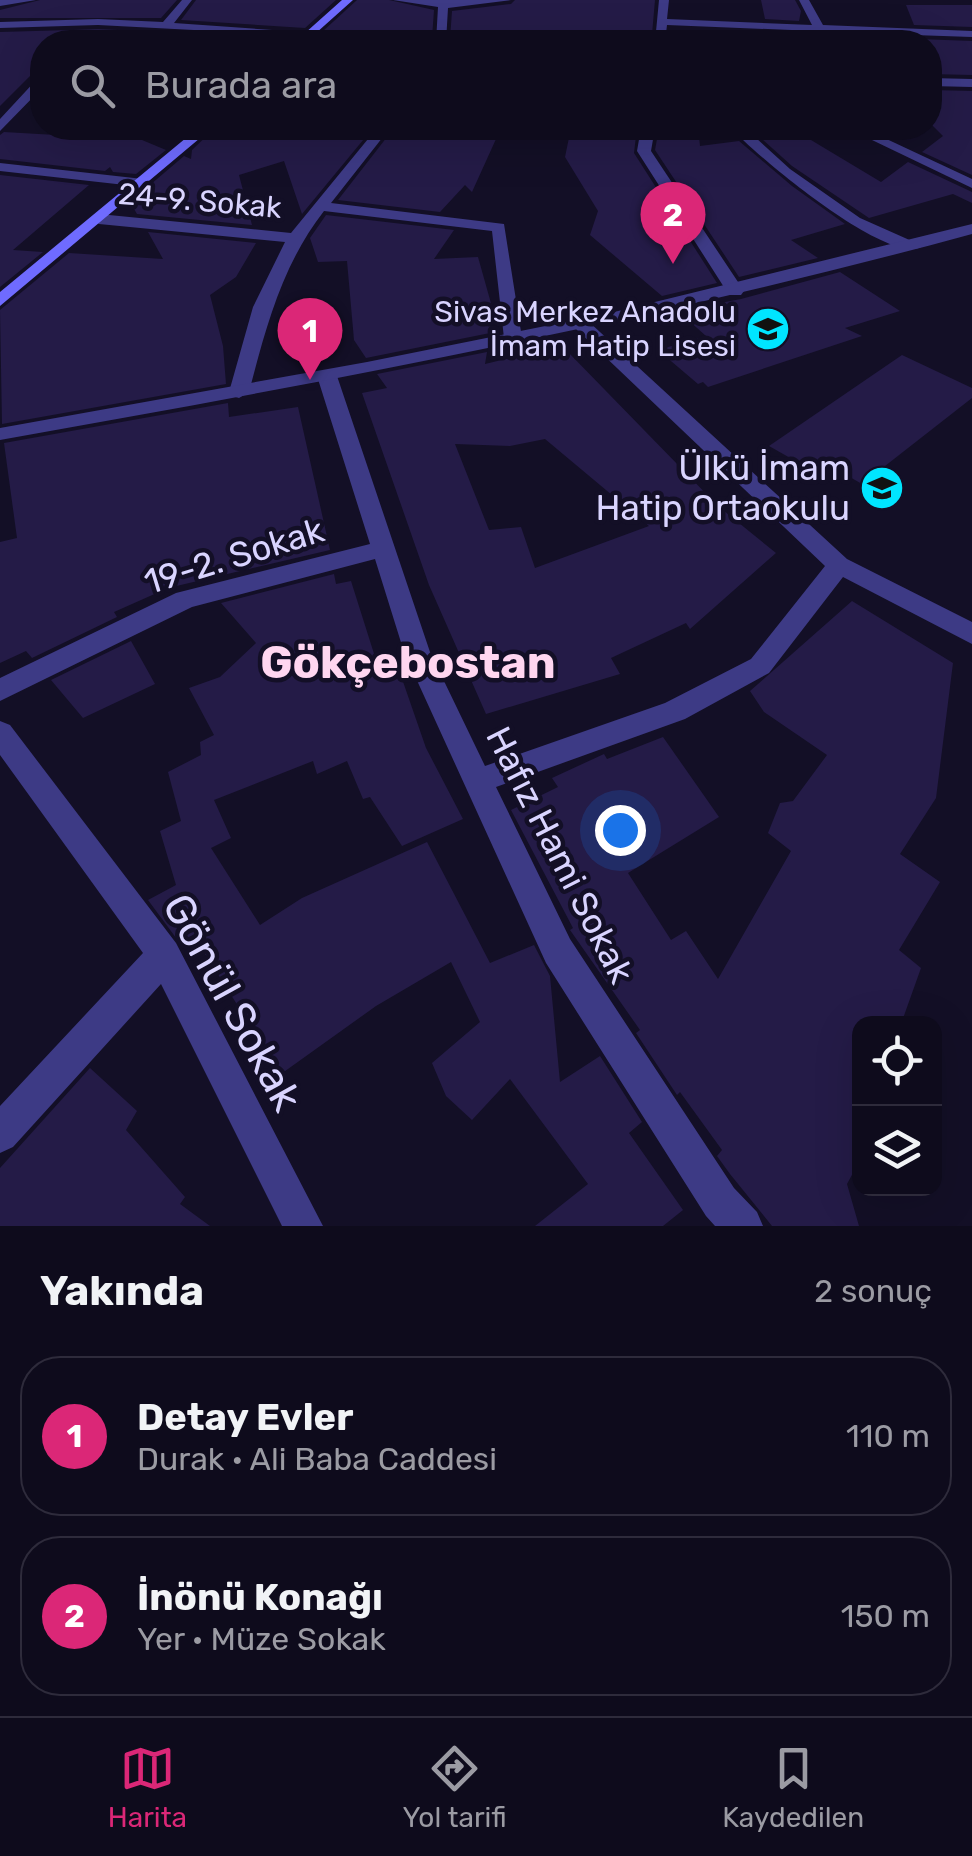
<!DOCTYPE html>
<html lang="tr">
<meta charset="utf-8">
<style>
:root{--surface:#0e0b1c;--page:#1c1929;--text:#f1f3f6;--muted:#9b9ba3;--line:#2e2b3b;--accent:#db2777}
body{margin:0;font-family:Rubik,sans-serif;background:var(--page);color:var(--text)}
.controls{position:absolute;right:30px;bottom:30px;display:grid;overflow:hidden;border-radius:20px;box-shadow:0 10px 40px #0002}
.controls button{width:90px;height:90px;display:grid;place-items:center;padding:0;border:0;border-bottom:2px solid var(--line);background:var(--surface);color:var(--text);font:50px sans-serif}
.you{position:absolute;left:620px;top:830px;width:35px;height:35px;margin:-25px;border:8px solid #fff;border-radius:50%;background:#1a73e8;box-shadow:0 0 0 15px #1a73e833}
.badge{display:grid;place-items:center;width:65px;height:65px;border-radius:50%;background:var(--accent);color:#fff;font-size:32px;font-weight:700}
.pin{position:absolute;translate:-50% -82px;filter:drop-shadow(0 2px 5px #0008)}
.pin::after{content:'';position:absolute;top:52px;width:35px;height:30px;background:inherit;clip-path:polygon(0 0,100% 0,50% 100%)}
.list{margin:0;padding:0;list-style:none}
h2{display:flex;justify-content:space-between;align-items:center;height:130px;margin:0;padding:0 40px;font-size:42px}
h2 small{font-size:32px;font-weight:400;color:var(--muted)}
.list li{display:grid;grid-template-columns:65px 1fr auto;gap:30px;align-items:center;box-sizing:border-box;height:160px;margin:0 20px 20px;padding:0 20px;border:2px solid var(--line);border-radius:40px}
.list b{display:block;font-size:38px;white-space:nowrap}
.list p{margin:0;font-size:32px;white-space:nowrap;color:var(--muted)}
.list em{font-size:32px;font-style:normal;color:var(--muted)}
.icon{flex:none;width:55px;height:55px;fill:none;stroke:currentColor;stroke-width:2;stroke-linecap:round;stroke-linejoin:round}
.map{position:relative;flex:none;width:972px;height:1226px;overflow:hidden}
.search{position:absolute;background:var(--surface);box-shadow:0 10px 40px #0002;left:30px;right:30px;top:30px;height:110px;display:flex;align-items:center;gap:25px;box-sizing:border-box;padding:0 35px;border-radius:40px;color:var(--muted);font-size:38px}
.sheet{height:490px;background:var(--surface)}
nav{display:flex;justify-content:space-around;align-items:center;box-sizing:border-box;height:140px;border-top:2px solid var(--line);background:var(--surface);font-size:28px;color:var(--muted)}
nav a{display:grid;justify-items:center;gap:5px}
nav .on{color:var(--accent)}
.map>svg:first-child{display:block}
.building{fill:#241b47;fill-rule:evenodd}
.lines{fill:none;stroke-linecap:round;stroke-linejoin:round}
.minor{fill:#3d3a85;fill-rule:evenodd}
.tertiary{fill:#3d3a85;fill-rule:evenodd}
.secondary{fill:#6f6bff;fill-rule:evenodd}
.labels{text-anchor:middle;stroke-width:9;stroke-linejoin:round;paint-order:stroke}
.far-street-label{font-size:30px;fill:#d9d4ff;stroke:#130f26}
.far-poi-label{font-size:30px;fill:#d9d4ff;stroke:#130f26;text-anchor:end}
.poi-label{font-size:35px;fill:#d9d4ff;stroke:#130f26;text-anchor:end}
.street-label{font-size:35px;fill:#d9d4ff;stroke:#130f26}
.near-street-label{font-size:42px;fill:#d9d4ff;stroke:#130f26}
.district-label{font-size:45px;font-weight:bold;fill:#ffd6f0;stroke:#130f26}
</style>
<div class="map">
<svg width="972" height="1226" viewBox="0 0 972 1226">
<rect width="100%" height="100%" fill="#130f26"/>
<!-- building -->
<path class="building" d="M40,0H177L161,18H0V10Z
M196,0H336L305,28L181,20Z
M357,0H389L434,10L432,38L416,37V42H311Z
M515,0H655L652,34L639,32L638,42L450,39L452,11L511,4Z
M761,0H795L801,11L799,21L765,19Z
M906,5H972V27L914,25Z
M98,29L293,39L292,42H105L73,30Z
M70,30L62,42H42V64L0,106V32Z
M919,39L972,41V75L930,74V42Z
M930,90L972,91V175L922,152L943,136L930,123Z
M215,128H373L302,214L284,161L239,175L252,225L137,214L130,202L184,156L191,159L192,150Z
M394,128H501L472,192L465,185L440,212L338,200Z
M571,128L636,136L634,153L717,283L662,296L590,235L598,211L565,157Z
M698,128L700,146L739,141L792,186L845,224L791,240L818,258L739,277L655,150L657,139L661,140L659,129Z
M4,132L142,140L166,150L136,174L113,172L110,167L105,171L0,159V135Z
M801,134L881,182L908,162L972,192V203L953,194L869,218L792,166L762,139Z
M0,175L89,185L13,250L43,252L0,287Z
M326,215L454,230L434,259L478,257L494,314L490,333L366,358L354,340L347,261L318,262L310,238Z
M148,232L256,243L236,277L210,295L223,346L226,384L2,424L0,310L69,253L163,259Z
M840,272L900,311L845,328L862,336L708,387L703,382L698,384L658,350L706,336L678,311L741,299Z
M551,348L568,352L718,506L776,553L690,629L686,623L611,658L620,674L486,714L429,585L362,393L387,388L377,374L487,352L485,364ZM545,439L649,526L535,568L521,527L489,530L455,444L510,446Z
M902,355L972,388V398L862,484L827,464L815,472L769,446Z
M228,403L229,417L298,407L330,550L168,588L114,612L117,617L32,658L26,651L0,663V542L17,538L4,443Z
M334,574L336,584L351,581L382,679L400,673L426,748L463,819L402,846L370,797L363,799L347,761L317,774L313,761L214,800L231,838L211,848L260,925L302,898L427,842L490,963L534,945L550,976L560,1082L600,1056L642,1122L629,1133L683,1210L663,1226H535L588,1184L510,1079L472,1120L446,1096L432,1063L480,1022L451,962L376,1006L281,1074L195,938L182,946L148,900L176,885L160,831L181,821L168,772L201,755L200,742L214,735L189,688L220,677L256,643L221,603Z
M852,601L953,663L936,798L900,854L940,882L899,950L921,968L901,1024H860V1160L847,1184L859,1226H772L730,1174L717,1156L722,1150L680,1092L677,1095L636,1033L640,1030L570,930L573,928L511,810L558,787L552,778L604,754L607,759L663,737L719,817L628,873L671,940L686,931L718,979L791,851L768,833L780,803L793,801L827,755L764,712L750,691Z
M131,641L155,684L83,718L51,680Z
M90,1068L137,1111L126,1130L185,1197L180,1204L210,1226H0V1168Z"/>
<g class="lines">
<!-- minor -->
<path class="minor" d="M0,0H36L0,6Z
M182,0H192L174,23L316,33L311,36L98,25L0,28V22L98,19L163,22Z
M393,0H511L448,8L446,42H436L438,7Z
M659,0H669L667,19L812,25L799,0H809L823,25L972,31V37L826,32L830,39L825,42L815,31L667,25L665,42H655Z
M38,78H42V88L0,131V119Z
M930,78L972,79V87L930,86Z
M377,128H390L331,203L504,224L522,338L513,343L504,338L492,231L324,211C282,265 266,327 249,392L239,398L232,396L229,392L253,307L285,242L99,224L91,219L99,214L291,233Z
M641,128H655L651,151L744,291L741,295H729L637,151Z
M731,128H745L790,169L860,218L923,246C891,269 755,155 731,128Z
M847,128H863L972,179V188Z
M0,163L143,179L150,183L143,187L0,171Z
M582,320L588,321L847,559L972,622V644L843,577L769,673L685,719L496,787L570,939L734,1188L757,1212L763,1226H715L706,1216L546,963L404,652L375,559L192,607L0,701V678L176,593L370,544L317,376L327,370L337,376L430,652L485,766L665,703L751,659L825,566L576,329L573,325Z
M0,721L10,725L176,943L323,1226H282L161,984L13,1147L0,1153V1106L143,953L0,755Z"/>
<!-- tertiary -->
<path class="tertiary" d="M972,224V234C652,321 327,382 0,440V428L367,362L610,313Z"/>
<!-- secondary -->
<path class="secondary" d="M342,0H353L306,42H295Z
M198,128H212L0,306V292Z"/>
</g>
<!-- icons -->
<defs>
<g id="school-disc" transform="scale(2.25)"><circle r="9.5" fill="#00e5ff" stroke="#130f26"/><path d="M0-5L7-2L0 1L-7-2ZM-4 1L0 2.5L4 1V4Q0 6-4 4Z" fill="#111"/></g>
</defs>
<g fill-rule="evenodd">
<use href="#school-disc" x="768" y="329"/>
<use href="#school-disc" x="882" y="488"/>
</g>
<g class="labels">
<!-- far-street labels -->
<g class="far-street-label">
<text transform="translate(200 201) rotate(5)" y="10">24-9. Sokak</text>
</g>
<!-- far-poi labels -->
<g class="far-poi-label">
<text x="736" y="322">Sivas Merkez Anadolu<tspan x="736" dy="34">İmam Hatip Lisesi</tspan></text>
</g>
<!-- poi labels -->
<g class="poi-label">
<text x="850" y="480">Ülkü İmam<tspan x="850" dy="40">Hatip Ortaokulu</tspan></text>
</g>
<!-- street labels -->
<g class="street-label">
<text transform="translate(234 556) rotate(-17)" y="12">19-2. Sokak</text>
<text transform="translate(560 855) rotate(63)" y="12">Hafız Hami Sokak</text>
</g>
<!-- near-street labels -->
<g class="near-street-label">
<text transform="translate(233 1002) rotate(61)" y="15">Gönül Sokak</text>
</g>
<!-- district labels -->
<g class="district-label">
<text x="408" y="678">Gökçebostan</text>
</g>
</g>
</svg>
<div class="controls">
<button><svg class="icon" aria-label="locate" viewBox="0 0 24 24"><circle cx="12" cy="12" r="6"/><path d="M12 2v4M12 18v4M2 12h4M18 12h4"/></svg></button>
<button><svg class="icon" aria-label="layers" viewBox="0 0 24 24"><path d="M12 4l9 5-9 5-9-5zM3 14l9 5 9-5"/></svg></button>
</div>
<div class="you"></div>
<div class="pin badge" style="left:310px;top:380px">1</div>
<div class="pin badge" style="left:673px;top:264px">2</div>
<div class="search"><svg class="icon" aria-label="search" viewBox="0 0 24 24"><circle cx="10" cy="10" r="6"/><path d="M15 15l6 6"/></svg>Burada ara</div>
</div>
<section class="sheet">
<h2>Yakında<small>2 sonuç</small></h2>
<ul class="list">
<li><span class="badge">1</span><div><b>Detay Evler</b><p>Durak · Ali Baba Caddesi</p></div><em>110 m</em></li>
<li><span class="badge">2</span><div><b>İnönü Konağı</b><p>Yer · Müze Sokak</p></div><em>150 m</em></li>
</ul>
</section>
<nav>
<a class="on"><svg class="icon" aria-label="map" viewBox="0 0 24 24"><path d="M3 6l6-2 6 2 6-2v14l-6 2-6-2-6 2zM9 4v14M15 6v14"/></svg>Harita</a>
<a><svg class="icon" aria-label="directions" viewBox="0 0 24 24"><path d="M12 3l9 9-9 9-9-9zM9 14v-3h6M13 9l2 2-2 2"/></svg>Yol tarifi</a>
<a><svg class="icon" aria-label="saved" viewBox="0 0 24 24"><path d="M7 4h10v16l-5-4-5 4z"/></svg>Kaydedilen</a>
</nav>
